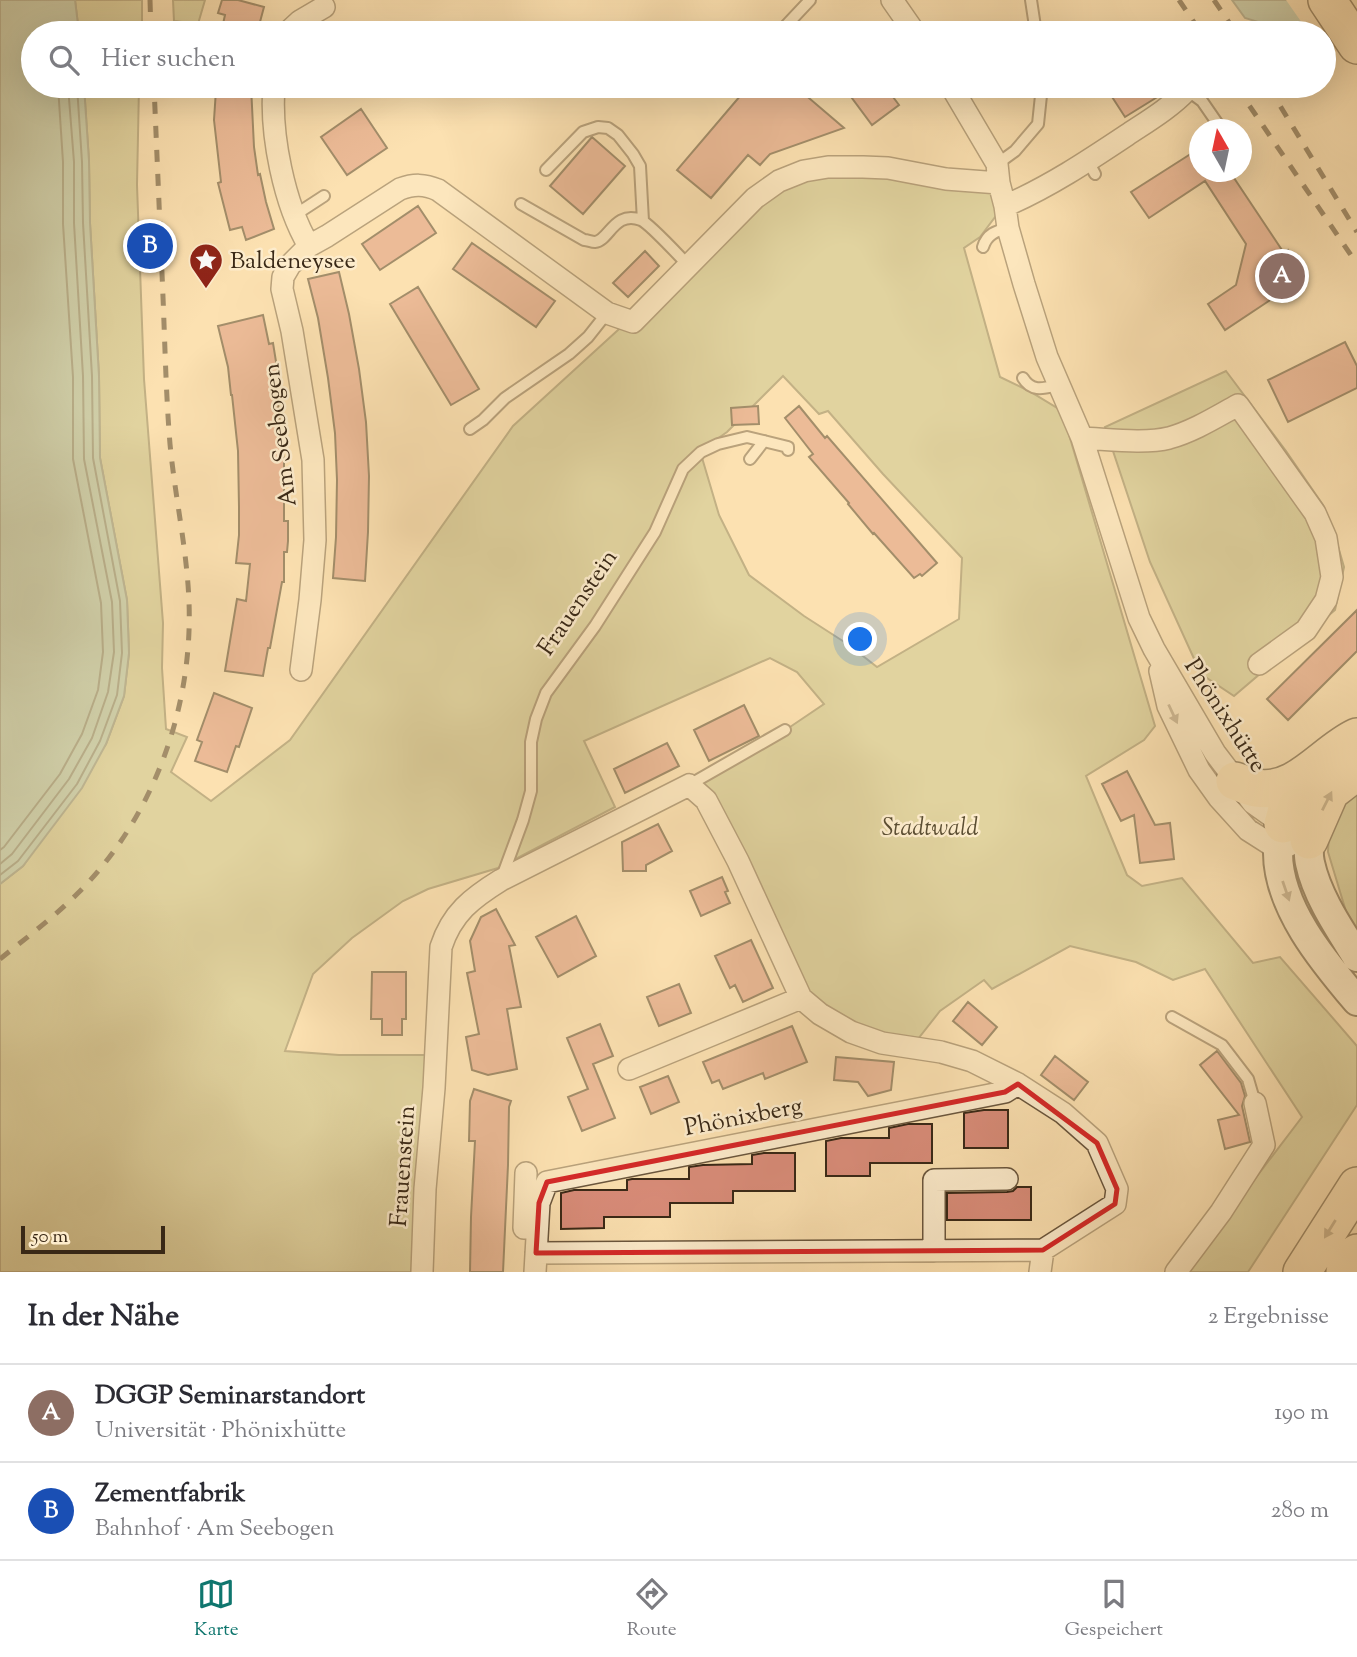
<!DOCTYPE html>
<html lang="de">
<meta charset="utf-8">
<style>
:root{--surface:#fff;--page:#f7f7f7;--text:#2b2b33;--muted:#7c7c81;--line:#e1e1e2;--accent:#0f766e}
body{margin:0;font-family:"Sorts Mill Goudy",serif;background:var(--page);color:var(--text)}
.compass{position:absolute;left:1189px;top:119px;width:63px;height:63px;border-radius:50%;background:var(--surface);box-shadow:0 7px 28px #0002;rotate:351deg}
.scale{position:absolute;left:21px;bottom:18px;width:144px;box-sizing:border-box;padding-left:7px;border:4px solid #392816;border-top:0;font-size:19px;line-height:24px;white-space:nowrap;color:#392816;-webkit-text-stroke:5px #fdeccc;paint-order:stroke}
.you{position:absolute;left:861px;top:640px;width:24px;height:24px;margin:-18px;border:5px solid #fff;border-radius:50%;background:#1a73e8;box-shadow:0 0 0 10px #1a73e833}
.badge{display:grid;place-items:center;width:46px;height:46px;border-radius:50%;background:var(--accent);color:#fff;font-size:23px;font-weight:700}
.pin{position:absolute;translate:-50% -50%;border:4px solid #fff;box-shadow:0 2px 7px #0006}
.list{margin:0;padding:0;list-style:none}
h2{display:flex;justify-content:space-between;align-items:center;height:91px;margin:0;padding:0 28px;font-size:30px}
h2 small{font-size:23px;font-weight:400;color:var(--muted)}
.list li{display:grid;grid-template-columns:46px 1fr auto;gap:21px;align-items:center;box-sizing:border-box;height:98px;padding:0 28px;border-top:2px solid var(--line)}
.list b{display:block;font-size:26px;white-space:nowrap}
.list p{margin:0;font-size:23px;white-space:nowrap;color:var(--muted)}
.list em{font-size:23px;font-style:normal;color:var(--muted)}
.icon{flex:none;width:38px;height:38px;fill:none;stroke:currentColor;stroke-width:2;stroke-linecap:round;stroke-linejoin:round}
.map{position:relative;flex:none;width:1357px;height:1272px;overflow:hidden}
.search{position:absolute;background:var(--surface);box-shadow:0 7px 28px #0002;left:21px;right:21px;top:21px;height:77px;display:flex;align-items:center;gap:18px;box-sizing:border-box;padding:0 24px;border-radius:38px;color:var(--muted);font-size:26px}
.sheet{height:287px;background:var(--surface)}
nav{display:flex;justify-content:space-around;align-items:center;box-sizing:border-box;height:98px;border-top:2px solid var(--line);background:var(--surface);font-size:19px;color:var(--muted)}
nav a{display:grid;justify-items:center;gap:4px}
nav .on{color:var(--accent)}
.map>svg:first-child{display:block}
.green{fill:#c2c289;stroke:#7e7550;stroke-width:2;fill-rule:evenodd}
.water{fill:#a0bea7;stroke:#77826d;stroke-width:2}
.pier{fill:#fce1b1}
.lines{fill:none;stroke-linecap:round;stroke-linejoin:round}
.shore{stroke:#6c735e;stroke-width:2}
.building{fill:#d98c79;stroke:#392816;stroke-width:2}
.lane-casing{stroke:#6a563d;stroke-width:14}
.street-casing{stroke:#6a563d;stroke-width:24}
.secondary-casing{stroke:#392816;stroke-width:32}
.highway-casing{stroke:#392816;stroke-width:40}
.lane{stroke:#fdeccc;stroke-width:10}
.street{stroke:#fdeccc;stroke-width:21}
.secondary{stroke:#fdeccc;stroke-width:28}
.highway{stroke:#fce1b1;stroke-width:37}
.rail{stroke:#392816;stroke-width:5;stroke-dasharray:12 12;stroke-linecap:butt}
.oneway{fill:#9b8a71}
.oneway2{fill:#9a8464}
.marked{fill:none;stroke:#d62828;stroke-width:5;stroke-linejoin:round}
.labels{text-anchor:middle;stroke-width:5;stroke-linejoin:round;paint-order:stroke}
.poi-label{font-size:24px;fill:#392816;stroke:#fdeccc;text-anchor:start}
.street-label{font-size:24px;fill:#392816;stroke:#fdeccc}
.park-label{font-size:24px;font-style:italic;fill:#5b4e33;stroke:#fdeccc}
</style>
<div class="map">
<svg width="1357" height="1272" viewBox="0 0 1357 1272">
<rect width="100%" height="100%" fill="#fce1b1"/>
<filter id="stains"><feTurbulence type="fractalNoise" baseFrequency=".00286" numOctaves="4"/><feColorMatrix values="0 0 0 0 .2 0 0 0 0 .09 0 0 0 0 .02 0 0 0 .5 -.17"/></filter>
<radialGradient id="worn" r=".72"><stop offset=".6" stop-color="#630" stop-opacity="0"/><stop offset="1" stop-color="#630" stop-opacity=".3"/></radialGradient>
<!-- green -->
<path class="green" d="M75,0H142V33H79Z
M173,0H205L198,24L174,21Z
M84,86H139L137,185L144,379L163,623L162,668L166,729L187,737L171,772L211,801L290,740L513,426L641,309L750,199L806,173L982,184L1004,205L980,237L964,248L1000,377L1029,391L1062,411L1155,726L1144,740L1086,776L1127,875L1142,886L1182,878L1253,963L1280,957L1357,1046V1105L1248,1272H1184L1302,1117L1205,969L1173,980L1136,962L1070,946L992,989L984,980L940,1011L914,1044L882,1040L802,994L692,784L790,727L824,704L797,672L770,658L584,741L615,807L498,868L428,889L403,901L352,938L313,974L285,1051L339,1055H433L421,1272H0V884L23,866L106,744L124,696L129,653L127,600L100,458L99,376L90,223L89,161ZM783,376L819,414L828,411L883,474L962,558L959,619L877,667L849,645L804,616L749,575L719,515L700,451L727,432Z
M1226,371L1286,451L1323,505L1333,529L1344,567L1335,610L1234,696L1201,674L1150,562L1105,427Z
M1357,787V931L1348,918L1328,852L1330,813Z"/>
<!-- water -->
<path class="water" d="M0,0H75L79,33H33V86H84L89,161L90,223L99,376L100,458L127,600L129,653L124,696L106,744L82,788L23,866L0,884Z
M1232,0H1321L1324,33H1294L1245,18Z"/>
<!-- pier -->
<path class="pier" d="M1286,0H1333L1353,7L1357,12V77L1324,48V33H1309Z"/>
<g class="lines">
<!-- shore -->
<path class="shore" d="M0,850L4,847L60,774L82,734L98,690L103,652L101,603L73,459V377L63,224V162L58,86
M0,864L12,854L69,779L92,738L108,692L114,652L112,602L84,459L83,376L74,223V162L68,86
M0,875L18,861L77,784L100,741L117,695L122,653L120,601L93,458L92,376L83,223L82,162L77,86"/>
</g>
<!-- building -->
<path class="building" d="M222,0H238L264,7L257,33H221L225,15L218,13Z
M226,86H251L254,147L258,175L260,174L266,202L274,229L246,240L242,227L230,230L218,183L221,182L214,120L216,90H226Z
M731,86H809L803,93L844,128L770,154L760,165L748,155L711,198L677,170L741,95Z
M843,86H881L888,95L890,93L899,105L872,125Z
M1105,86H1173L1167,91L1125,117Z
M361,109L387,148L347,175L321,137Z
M592,137L625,166L583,214L550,186Z
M1200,148V172H1230L1284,253L1288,250L1305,277L1225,330L1208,304L1236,285L1246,244L1205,181L1149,218L1131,192Z
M418,206L436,233L380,270L362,244Z
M472,243L555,301L536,327L453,269Z
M645,251L659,266L628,297L613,283Z
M339,272L349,314L359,369L366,422L369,476L368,532L365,581L333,578L336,537L337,480L335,433L328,378L318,318L308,279Z
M418,287L479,389L451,405L390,304Z
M263,315L269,344L273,343L278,374H275L284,462V521H288V541L287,552H284V582H282L270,648H268L263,676L225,671L237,599L246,601L250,564L236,563L239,535V507L238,451L232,395H231L228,367L218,326Z
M1345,342L1357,366V388L1288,422L1268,380Z
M758,406L759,424L732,425L731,408Z
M799,406L825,438L827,436L937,563L922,576L920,574L914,578L874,533L873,534L848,504L849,503L809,457L813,454L785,418Z
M1357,610V651L1288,720L1267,699Z
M214,693L252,708L239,747L236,746L227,772L195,761L202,742L197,740Z
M744,705L759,736L709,761L694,730Z
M667,743L679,766L625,793L614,769Z
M1127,771L1155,825L1170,823L1174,859L1140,863L1134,815L1121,821L1102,784Z
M658,824L672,851L646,865V871H623L622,842Z
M722,877L728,891L725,892L730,903L701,916L690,891Z
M496,909L515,945L509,946L521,1007L507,1009L517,1069L488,1075L472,1070L466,1037L479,1034L467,973L475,971L470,941L481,917Z
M576,916L596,956L558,977L536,937Z
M751,940L773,988L743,1002L735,985L730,988L715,956Z
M372,972H406V1019H402V1035H382V1019H371Z
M679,984L691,1013L659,1026L647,997Z
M968,1002L997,1027L982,1045L953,1021Z
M600,1024L613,1056L593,1064L615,1118L582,1131L568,1097L588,1089L567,1038Z
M792,1026L807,1062L765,1079L763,1073L723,1089L719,1080L712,1083L703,1062Z
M1217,1051L1241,1083L1245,1096L1242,1106L1250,1142L1225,1149L1218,1120L1239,1115L1200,1065Z
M1055,1056L1088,1082L1074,1100L1041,1075Z
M836,1057L894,1062L891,1090L868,1096L858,1082L834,1080Z
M668,1076L679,1102L651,1114L640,1087Z
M474,1089L511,1101L509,1107L508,1165L503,1272H470L471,1217L475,1141H469L470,1101Z
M984,1110H1008V1148H964V1113Z
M908,1124H932V1163H870V1176H826V1141L841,1138H889V1128Z
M764,1153H795V1191H733V1203H670V1217H604V1228L561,1229V1193L574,1190H627V1180L632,1179H689V1167L703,1165L752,1164V1155Z
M1017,1187H1031V1220H947V1193L1007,1192L1013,1191Z"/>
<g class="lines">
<!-- lane casing -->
<g class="lane-casing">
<path id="lane" d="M1031,0L1036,33
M779,33L810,0
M1187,90L1202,101L1222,130
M1088,161L1095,174
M997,164L1015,151L1038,124L1042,86
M546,170L583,132L598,127L608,128L618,135L633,154L640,166L643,221
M521,204L584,240C588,240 591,242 595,242C609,241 614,210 641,220C650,224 680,257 689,266
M293,214L301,211L324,196
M983,247C987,234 996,231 1008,228
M1023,378C1032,393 1045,388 1059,385
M470,429L483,420L505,398L569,354L588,337L607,313
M750,459L764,441
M689,785L785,730
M502,877L523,820L531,791V742L536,719L546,693L595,626L655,532L683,469L701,452L718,444L747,437L788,447V450
M1172,1017L1222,1045L1248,1079L1255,1103"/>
</g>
<!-- street casing -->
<g class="street-casing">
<path id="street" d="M892,0L915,33
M287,33L300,21L324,7
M274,86C270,134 284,204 309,246
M951,86L997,164L999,183L1005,206L1008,228L1024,284L1047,357L1082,438L1139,618L1154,649L1215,753L1253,803L1290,829
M1005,206C1049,187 1088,161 1127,135C1148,121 1170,108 1187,90
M1082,438C1107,439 1145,444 1169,438C1194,431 1216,417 1238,405L1315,513L1326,538L1332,577L1326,600L1306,630L1259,664
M301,670L310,600L315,540L313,460L292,331L282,289L283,277L290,265L309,246L327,236L400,189C414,184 424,184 438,190L607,313L633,322L755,198L779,181L804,171L828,167H863L888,168L946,179L999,183
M1160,671L1168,706L1199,770L1219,798L1248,830L1278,849L1288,846
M629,1069L801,998
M524,1228L526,1173
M934,1251V1180L1007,1179
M536,1253L1043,1250
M422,1272L425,1189L434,1088L441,947C452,913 472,898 501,880L689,785L706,800L738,861L801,998L820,1014L851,1032L882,1043L941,1052L972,1061L1018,1084L1063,1113L1097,1143L1117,1189L1115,1204L1043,1250L1040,1272
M535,1272L539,1203L547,1182L1005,1092L1018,1084
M1176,1272L1221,1212L1264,1145L1255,1103"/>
</g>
<!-- secondary casing -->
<g class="secondary-casing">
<path id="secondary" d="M1283,824C1281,833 1278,842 1278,851C1277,906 1323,961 1357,1001
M1309,840C1309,848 1308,855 1310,863C1317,896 1339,928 1357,957"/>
</g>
<!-- highway casing -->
<g class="highway-casing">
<path id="highway" d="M1327,0L1357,45
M1235,781C1242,783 1249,787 1256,788C1297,795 1324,752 1357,737
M1283,824L1289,802L1309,771
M1309,840L1330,792L1357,771
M1302,1272L1357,1186
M1345,1272L1357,1253"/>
</g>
<!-- lane -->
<use href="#lane" class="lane"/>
<!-- street -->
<use href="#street" class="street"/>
<!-- secondary -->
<use href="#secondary" class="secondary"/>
<!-- highway -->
<use href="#highway" class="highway"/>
<!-- rail -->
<path class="rail" d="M150,0L151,33
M1179,0L1201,33
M1214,0L1236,33
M1236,86L1357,264
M1268,86L1357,232
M0,959C26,938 53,918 77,894C153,819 193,708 189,602C187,549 175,497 170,444C166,395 165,346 163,297C160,226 157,156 154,86"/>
</g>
<!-- one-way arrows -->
<defs><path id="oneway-solid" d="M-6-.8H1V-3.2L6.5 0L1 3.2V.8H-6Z" transform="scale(1.75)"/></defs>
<g class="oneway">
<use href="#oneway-solid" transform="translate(1173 714) rotate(65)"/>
<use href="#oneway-solid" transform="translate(1286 891) rotate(71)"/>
</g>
<g class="oneway2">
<use href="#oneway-solid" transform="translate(1327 801) rotate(-63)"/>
<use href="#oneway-solid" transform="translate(1330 1229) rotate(122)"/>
</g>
<!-- marked area -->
<path d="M0 0H1357V1272H0ZM1018,1084L1097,1143L1117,1189L1115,1204L1043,1250L536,1253L539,1203L547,1182L1005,1092Z" fill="#fce1b1" fill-opacity=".55" fill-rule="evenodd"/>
<path class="marked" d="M1018,1084L1097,1143L1117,1189L1115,1204L1043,1250L536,1253L539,1203L547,1182L1005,1092Z"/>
<!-- icons -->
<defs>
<g id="sight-pin" transform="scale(1.75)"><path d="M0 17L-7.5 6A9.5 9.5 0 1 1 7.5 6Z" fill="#8f2418" stroke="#fdeccc"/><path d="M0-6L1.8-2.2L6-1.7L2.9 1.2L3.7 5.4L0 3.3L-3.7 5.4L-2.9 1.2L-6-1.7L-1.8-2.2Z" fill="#fff"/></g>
</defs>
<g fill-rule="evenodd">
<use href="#sight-pin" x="206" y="260"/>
</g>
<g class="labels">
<!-- poi labels -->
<g class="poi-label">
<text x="230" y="268">Baldeneysee</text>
</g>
<!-- street labels -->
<g class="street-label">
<text transform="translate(279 435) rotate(-97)" y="8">Am Seebogen</text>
<text transform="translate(577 602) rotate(-56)" y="8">Frauenstein</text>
<text transform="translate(1226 715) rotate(57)" y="8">Phönixhütte</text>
<text transform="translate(743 1116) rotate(-11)" y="8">Phönixberg</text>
<text transform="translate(402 1166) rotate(-86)" y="8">Frauenstein</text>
</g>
<!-- park labels -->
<g class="park-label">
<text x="930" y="835">Stadtwald</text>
</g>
</g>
<rect width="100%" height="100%" filter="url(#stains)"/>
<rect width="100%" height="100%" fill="url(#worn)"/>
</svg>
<svg class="compass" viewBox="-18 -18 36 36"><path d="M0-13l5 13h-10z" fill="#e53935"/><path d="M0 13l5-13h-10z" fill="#7c7c81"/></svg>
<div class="scale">50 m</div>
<div class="you"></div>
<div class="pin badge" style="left:1282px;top:276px;background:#8d6e63">A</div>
<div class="pin badge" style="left:150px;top:246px;background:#1a4fb4">B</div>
<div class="search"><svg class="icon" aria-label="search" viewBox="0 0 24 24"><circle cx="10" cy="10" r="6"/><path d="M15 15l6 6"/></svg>Hier suchen</div>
</div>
<section class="sheet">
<h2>In der Nähe<small>2 Ergebnisse</small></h2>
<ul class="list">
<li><span class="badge" style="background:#8d6e63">A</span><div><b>DGGP Seminarstandort</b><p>Universität · Phönixhütte</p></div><em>190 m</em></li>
<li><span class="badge" style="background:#1a4fb4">B</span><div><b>Zementfabrik</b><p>Bahnhof · Am Seebogen</p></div><em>280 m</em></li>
</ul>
</section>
<nav>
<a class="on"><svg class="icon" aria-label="map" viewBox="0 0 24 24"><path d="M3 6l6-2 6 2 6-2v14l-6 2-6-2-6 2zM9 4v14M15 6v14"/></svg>Karte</a>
<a><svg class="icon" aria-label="directions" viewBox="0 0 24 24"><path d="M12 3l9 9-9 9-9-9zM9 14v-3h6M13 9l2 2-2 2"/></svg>Route</a>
<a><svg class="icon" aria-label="saved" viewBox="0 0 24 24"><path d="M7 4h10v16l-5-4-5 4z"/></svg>Gespeichert</a>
</nav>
